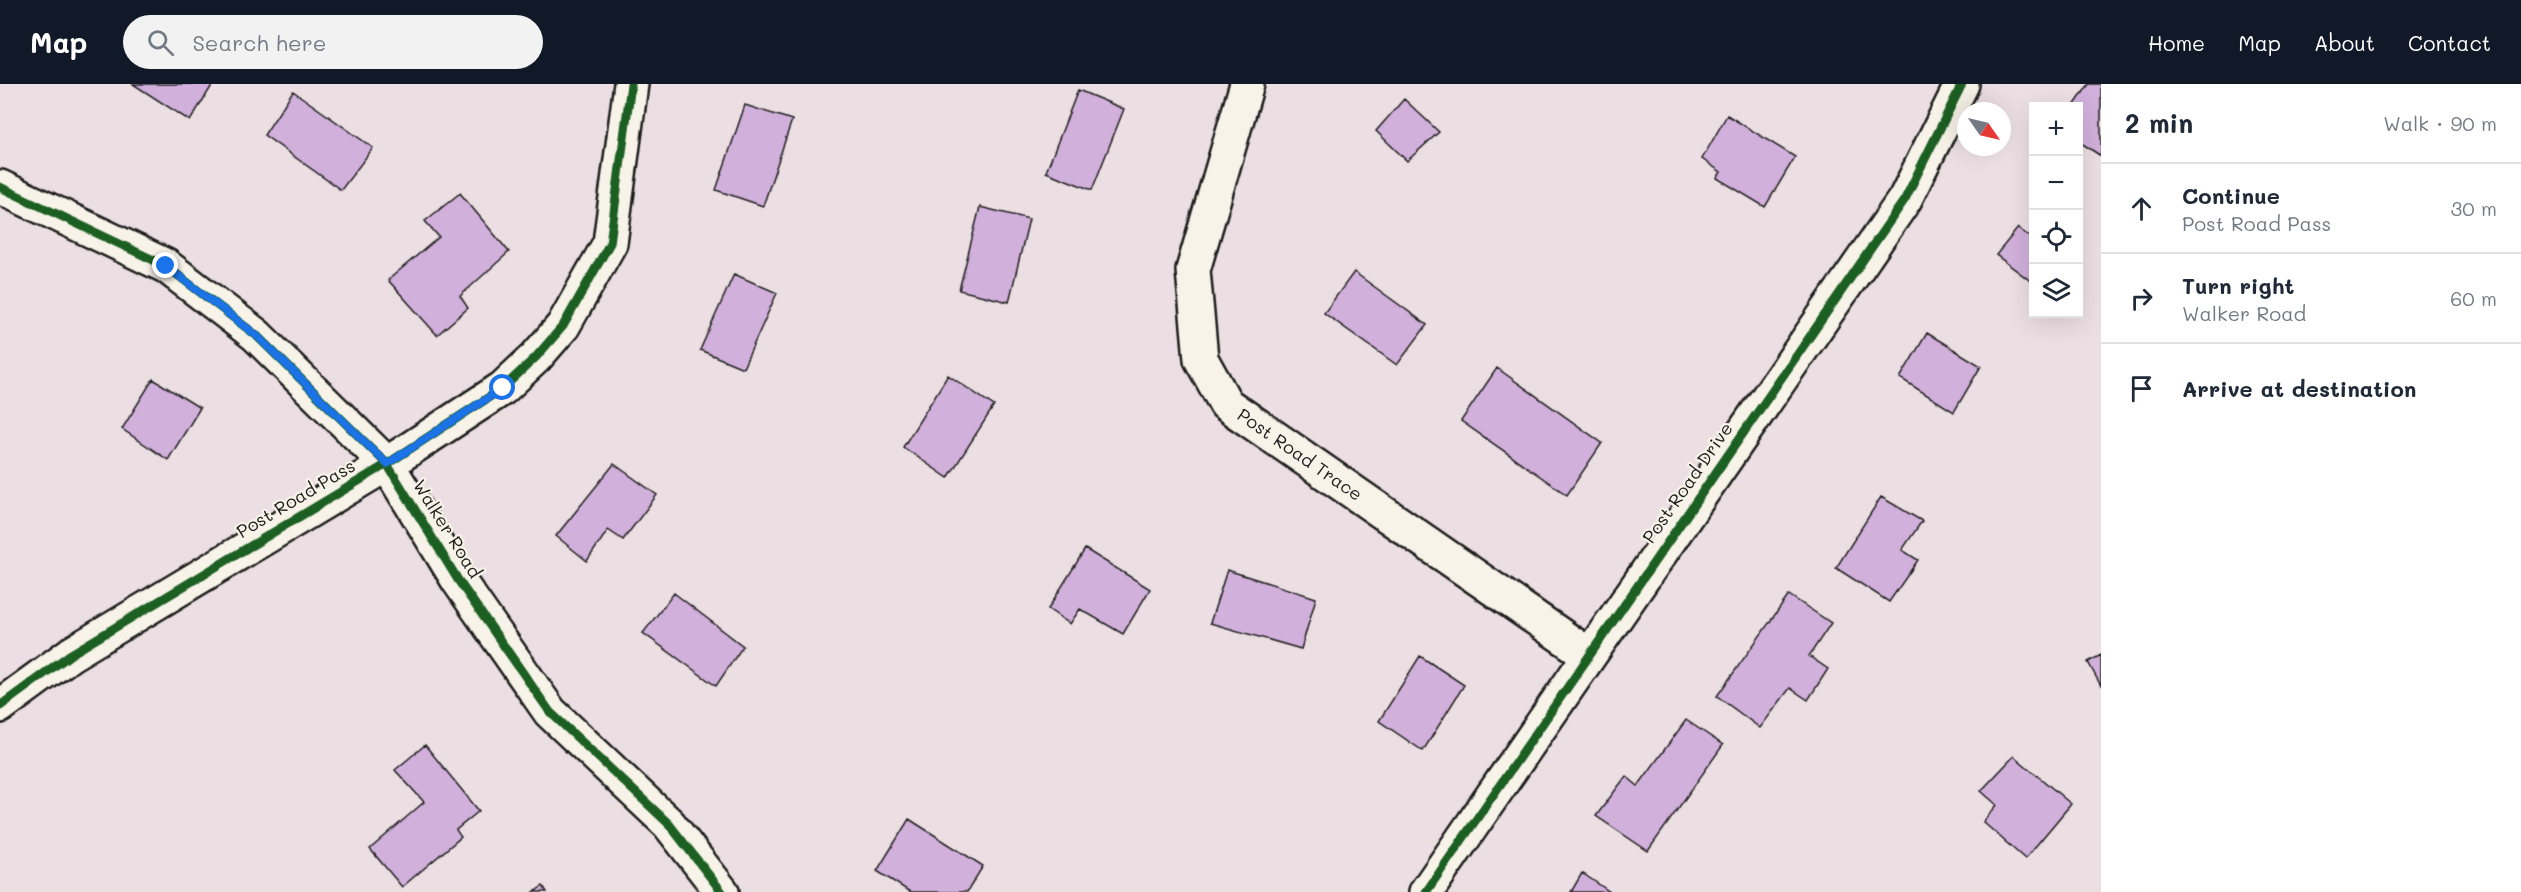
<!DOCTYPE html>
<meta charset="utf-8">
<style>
:root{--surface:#fff;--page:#f2f2f3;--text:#1f2937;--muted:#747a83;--line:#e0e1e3;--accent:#111827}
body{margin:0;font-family:Mali,sans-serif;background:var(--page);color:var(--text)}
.controls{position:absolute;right:18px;top:18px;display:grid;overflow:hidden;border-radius:0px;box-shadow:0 6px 24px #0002}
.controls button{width:54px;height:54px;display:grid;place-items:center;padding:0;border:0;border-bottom:2px solid var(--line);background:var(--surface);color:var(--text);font:30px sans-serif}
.compass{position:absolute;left:1957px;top:18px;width:54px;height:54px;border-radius:50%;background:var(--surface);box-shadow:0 6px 24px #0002;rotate:124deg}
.stop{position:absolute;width:18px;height:18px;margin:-14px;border:4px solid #1a73e8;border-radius:50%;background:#fff}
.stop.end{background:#1a73e8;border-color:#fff;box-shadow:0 2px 6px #0008}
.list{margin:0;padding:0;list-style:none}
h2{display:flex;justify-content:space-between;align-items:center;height:78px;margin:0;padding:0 24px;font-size:26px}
h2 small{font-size:20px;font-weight:400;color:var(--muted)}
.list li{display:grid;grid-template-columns:39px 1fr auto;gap:18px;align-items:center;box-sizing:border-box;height:90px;padding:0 24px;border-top:2px solid var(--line)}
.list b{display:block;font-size:22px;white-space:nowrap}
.list p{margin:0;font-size:20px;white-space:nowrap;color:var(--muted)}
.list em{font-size:20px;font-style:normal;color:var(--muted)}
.icon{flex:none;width:33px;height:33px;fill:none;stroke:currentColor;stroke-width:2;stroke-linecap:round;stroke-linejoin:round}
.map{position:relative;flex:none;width:2101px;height:808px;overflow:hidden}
header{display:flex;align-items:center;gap:36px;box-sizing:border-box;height:84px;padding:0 30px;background:var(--accent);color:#fff}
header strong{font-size:28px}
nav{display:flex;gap:33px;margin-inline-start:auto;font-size:21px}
.search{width:420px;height:54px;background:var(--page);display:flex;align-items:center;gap:15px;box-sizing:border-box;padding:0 21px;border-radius:33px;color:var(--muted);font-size:22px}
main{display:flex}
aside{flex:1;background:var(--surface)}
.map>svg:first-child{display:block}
.building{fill:#d1b0db;stroke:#1c1c1c;stroke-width:1.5}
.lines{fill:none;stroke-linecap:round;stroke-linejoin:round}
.minor-casing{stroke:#1c1c1c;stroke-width:38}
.minor{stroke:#f7f3e8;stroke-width:33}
.cycleway-casing{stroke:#f7f3e8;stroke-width:13}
.cycleway{stroke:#1b5e20;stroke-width:9}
.route{stroke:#1a73e8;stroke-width:8}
.labels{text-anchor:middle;stroke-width:4.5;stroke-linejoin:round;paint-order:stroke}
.street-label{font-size:18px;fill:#1c1c1c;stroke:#f7f3e8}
</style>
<header>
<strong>Map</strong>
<div class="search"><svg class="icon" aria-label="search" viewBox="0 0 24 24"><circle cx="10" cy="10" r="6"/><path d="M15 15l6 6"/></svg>Search here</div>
<nav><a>Home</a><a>Map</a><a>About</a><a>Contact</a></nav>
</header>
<main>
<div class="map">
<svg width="2101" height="808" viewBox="0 0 2101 808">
<rect width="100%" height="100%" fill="#ecdfe4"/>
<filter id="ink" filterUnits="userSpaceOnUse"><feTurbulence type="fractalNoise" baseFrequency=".0167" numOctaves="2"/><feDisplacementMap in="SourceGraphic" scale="12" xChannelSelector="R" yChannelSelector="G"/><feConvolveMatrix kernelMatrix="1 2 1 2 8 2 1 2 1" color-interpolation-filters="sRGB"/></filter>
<g filter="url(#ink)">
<!-- building -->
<path class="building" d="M133,0H213L190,37Z
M2089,0H2101V72L2078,57V22H2074Z
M1078,6L1124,25L1092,106L1046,88Z
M293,7L373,64L341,106L264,51Z
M1404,15L1439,48L1407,77L1376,47Z
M745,21L792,36L763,122L716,106Z
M1727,31L1795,73L1765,123L1717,94L1721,88L1702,75Z
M460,109L509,168L460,212L468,224L437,251L388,196L439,153L425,137Z
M980,123L1029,135L1009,218L959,206Z
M2018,144L2034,156L2032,198L1996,171Z
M1354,188L1427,241L1397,281L1324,229Z
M734,190L777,209L743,284L700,266Z
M1927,249L1981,282L1954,328L1900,294Z
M1497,284L1602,359L1567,411L1461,337Z
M948,291L994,322L948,394L903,363Z
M153,295L200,324L168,376L122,345Z
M614,380L657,411L623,456L608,446L587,477L556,452Z
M1881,413L1922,437L1902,466L1918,476L1889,518L1836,484Z
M1085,465L1150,505L1123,550L1080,525L1070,540L1048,525Z
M1227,486L1316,514L1301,565L1210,539Z
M674,509L743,562L716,602L643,549Z
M1789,511L1831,539L1809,572L1828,585L1808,616L1790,604L1760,644L1717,612Z
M2101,571V602L2088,578Z
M1420,572L1464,601L1423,667L1379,637Z
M1686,636L1723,661L1648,767L1596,732L1626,692L1638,702Z
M425,661L479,727L456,746L461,753L402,803L370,765L424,718L395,686Z
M2014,672L2071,720L2025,775L1983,738L1997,721L1981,707Z
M909,735L983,782L967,808H910L877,787Z
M1582,789L1610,808H1571Z
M543,802L547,808H534Z"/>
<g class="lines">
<!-- minor casing -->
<g class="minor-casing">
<g id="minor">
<path id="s1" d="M1247,0L1193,186L1201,275L1226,320L1589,571"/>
<path d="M0,103L166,182L256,251L387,380L458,496L550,628L669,740L722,808"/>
<path d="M0,622L71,570L387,380L503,304L536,273L563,242L610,159L631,0"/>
<path d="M1426,808L1905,115L1962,0"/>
</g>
</g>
<!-- minor -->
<use href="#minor" class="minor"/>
<!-- cycleway casing -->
<g class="cycleway-casing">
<path id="cycleway" d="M0,103L166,182L256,251L387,380L458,496L550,628L669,740L722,808
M0,622L71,570L387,380L503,304L536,273L563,242L610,159L631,0
M1426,808L1905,115L1962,0"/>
</g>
<!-- cycleway -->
<use href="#cycleway" class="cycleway"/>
</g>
</g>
<g class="lines" filter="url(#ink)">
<!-- route -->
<path class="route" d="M166,182L256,251L387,380L503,304"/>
</g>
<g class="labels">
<!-- street labels -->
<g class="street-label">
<text dy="6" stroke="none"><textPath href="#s1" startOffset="424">Post Road Trace</textPath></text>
<text transform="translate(1688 399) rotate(-55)" y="6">Post Road Drive</text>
<text transform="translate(296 415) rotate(-31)" y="6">Post Road Pass</text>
<text transform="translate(447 445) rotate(58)" y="6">Walker Road</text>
</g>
</g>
</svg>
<div class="controls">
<button>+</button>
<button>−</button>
<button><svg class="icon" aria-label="locate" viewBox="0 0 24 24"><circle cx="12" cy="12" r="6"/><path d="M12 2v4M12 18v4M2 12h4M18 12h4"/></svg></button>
<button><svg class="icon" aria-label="layers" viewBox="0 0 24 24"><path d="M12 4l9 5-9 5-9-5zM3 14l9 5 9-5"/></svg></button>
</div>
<svg class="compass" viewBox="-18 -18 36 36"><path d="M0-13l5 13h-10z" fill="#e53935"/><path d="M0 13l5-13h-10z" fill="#747a83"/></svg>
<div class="stop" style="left:503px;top:304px"></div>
<div class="stop end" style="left:166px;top:182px"></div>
</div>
<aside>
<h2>2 min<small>Walk · 90 m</small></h2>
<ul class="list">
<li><svg class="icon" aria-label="ahead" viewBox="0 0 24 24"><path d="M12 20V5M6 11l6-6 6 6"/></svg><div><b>Continue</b><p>Post Road Pass</p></div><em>30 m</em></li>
<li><svg class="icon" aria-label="right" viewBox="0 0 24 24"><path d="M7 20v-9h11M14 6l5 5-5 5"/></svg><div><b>Turn right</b><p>Walker Road</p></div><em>60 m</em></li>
<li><svg class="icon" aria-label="arrive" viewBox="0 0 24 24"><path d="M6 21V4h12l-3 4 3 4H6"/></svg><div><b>Arrive at destination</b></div></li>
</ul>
</aside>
</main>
